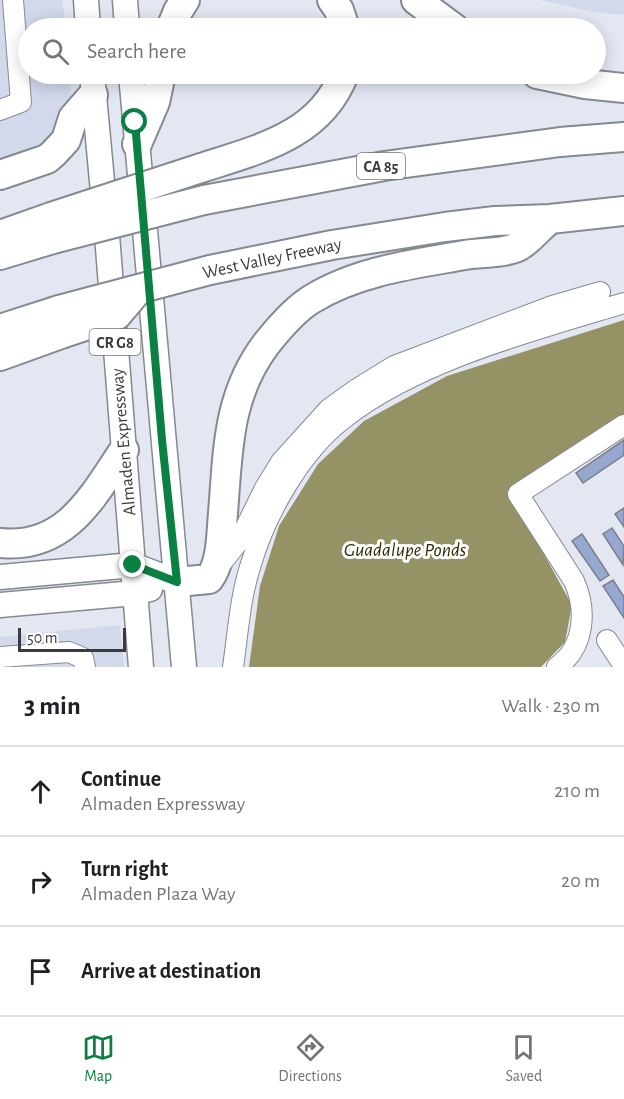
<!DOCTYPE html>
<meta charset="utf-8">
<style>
:root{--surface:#fff;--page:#f6f6f6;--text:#202124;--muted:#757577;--line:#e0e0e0;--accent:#0b8043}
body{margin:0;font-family:"Alegreya Sans",sans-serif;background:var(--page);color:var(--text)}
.scale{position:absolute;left:18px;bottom:15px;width:108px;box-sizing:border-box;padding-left:6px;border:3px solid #3a3b40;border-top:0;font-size:16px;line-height:21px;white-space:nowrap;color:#3a3b40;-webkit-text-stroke:4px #fff;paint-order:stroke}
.stop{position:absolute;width:18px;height:18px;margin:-14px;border:4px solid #0b8043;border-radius:50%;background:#fff}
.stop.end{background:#0b8043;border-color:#fff;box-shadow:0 2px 6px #0008}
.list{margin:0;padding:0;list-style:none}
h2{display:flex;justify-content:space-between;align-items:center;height:78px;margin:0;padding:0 24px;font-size:26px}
h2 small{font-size:20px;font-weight:400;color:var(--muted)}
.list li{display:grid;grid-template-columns:39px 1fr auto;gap:18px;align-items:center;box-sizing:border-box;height:90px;padding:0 24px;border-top:2px solid var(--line)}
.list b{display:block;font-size:22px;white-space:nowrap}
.list p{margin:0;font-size:20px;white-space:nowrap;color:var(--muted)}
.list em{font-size:20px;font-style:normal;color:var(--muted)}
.icon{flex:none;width:33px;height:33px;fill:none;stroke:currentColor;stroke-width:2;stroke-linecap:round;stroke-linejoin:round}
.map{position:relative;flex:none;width:624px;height:667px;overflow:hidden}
.search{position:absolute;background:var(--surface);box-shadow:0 3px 15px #0003;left:18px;right:18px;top:18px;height:66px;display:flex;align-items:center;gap:15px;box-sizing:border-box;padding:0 21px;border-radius:33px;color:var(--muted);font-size:22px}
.sheet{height:348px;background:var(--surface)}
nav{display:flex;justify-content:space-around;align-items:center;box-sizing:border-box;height:84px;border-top:2px solid var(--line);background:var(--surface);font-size:16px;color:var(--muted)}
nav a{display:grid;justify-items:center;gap:3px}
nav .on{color:var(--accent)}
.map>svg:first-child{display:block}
.built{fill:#d2d9eb}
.water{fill:#959365}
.building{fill:#96a7d0;stroke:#7b7f89;stroke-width:1.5}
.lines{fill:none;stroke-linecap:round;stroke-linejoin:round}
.minor-casing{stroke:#858992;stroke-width:22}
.major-casing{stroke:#858992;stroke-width:27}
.highway-casing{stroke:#858992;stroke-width:32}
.minor{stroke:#fff;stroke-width:20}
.major{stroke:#fff;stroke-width:24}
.highway{stroke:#fff;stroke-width:28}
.highway-bridge-casing{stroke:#858992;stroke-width:32;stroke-linecap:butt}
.highway-bridge{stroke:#fff;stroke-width:28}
.route{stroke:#0b8043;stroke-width:8}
.labels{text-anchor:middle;stroke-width:6;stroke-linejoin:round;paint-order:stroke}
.shield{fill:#fff;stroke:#757679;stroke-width:1.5}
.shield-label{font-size:16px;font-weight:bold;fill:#3a3b40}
.street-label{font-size:18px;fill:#3a3b40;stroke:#fff}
.water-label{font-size:20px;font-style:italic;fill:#302d06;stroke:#fff}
</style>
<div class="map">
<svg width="624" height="667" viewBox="0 0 624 667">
<rect width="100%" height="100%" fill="#e2e7f2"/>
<!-- built -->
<path class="built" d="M0,0H62L66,28H28V74H70L73,118L71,129L0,175Z
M541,0H624V15L593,12Z
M120,625L124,667H0V637Z"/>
<!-- water -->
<path class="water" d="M624,320V418L510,493L572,605L565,642L541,667H249L260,586L279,526L318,464L364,421L447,376Z"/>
<!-- building -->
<path class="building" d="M624,440V455L583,483L576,473Z
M624,508V527L615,514Z
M612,528L624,546L623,565L603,534Z
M582,534L609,575L600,581L572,541Z
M613,580L624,597V618L603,586Z"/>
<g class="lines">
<!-- minor casing -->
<g class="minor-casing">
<path id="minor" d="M0,110L21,102L13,0
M219,566L239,541L265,488L281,462L329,409L357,389L394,366L552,306L600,292
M607,640L624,666
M0,657L69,652L83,658L85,667
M233,667C238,633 240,597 251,564C266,513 301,451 343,419C416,361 534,330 624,303
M557,667C585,647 587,610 574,581L518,494L624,425"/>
</g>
<!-- major casing -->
<g class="major-casing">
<path id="major" d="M86,0L88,28
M125,0L127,28
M92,74L107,235L141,667
M131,74L184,667
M0,577L133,565L177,582
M0,605L135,593L150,589"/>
</g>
<!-- highway casing -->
<g class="highway-casing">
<path id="highway" d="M332,0L339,10L345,28
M416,0L454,28
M171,28L178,11L185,0
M537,74L585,84L624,88
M137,144L155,102L161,74
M201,168C259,149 320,136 344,74
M0,175L47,159L53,154L66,140L73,118L93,95
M204,200L384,166L560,142L624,137
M0,235L51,217
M0,255L53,239
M210,270L332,245L445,227L495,221L550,219L624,211
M0,329L59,310
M0,356L61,334
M0,543C66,550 93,496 124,450
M177,582L209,579C222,562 221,534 223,513C228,451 227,395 267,343C279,328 295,309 312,299C357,271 414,264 465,255C481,252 500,254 515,248C525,245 541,226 550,219"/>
</g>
<!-- minor -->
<use href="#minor" class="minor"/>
<!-- major -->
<use href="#major" class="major"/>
<!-- highway -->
<use href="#highway" class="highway"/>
<!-- highway-bridge casing -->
<g class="highway-bridge-casing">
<path id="highway-bridge" d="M51,217L201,168
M53,239L204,200
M59,310L210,270
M61,334L117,315L139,289"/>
</g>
<!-- highway-bridge -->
<use href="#highway-bridge" class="highway-bridge"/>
</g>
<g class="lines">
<!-- route -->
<path class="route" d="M133,565L177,582L162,440L135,122"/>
</g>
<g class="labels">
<!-- shield labels -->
<g class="shield">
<rect x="357" y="153" width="48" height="26" rx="4.5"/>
<rect x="89.5" y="329" width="51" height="26" rx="4.5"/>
</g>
<g class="shield-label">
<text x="381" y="172">CA 85</text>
<text x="115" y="348">CR G8</text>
</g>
<!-- street labels -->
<g class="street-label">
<text transform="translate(272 258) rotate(-12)" y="6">West Valley Freeway</text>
<text transform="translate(123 442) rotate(-95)" y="6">Almaden Expressway</text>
</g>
<!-- water labels -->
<g class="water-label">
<text x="405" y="556">Guadalupe Ponds</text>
</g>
</g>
</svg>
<div class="scale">50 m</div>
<div class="stop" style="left:135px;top:122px"></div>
<div class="stop end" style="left:133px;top:565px"></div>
<div class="search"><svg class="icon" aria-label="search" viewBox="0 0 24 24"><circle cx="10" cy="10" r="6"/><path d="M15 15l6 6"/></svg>Search here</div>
</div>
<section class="sheet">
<h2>3 min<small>Walk · 230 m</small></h2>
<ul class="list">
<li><svg class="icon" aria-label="ahead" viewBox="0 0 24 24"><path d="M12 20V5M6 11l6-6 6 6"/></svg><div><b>Continue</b><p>Almaden Expressway</p></div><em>210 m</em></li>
<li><svg class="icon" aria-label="right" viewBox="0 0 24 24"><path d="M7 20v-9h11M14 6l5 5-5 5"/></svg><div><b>Turn right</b><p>Almaden Plaza Way</p></div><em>20 m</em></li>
<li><svg class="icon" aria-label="arrive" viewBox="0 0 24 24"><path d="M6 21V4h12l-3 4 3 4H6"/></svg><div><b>Arrive at destination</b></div></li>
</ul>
</section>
<nav>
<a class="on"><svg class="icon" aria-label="map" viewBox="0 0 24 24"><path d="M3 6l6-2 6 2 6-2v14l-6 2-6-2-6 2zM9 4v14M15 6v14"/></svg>Map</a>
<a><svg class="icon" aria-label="directions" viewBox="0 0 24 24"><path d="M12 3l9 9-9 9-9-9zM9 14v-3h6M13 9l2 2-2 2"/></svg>Directions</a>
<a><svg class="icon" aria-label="saved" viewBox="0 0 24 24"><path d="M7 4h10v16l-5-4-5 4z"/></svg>Saved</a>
</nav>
